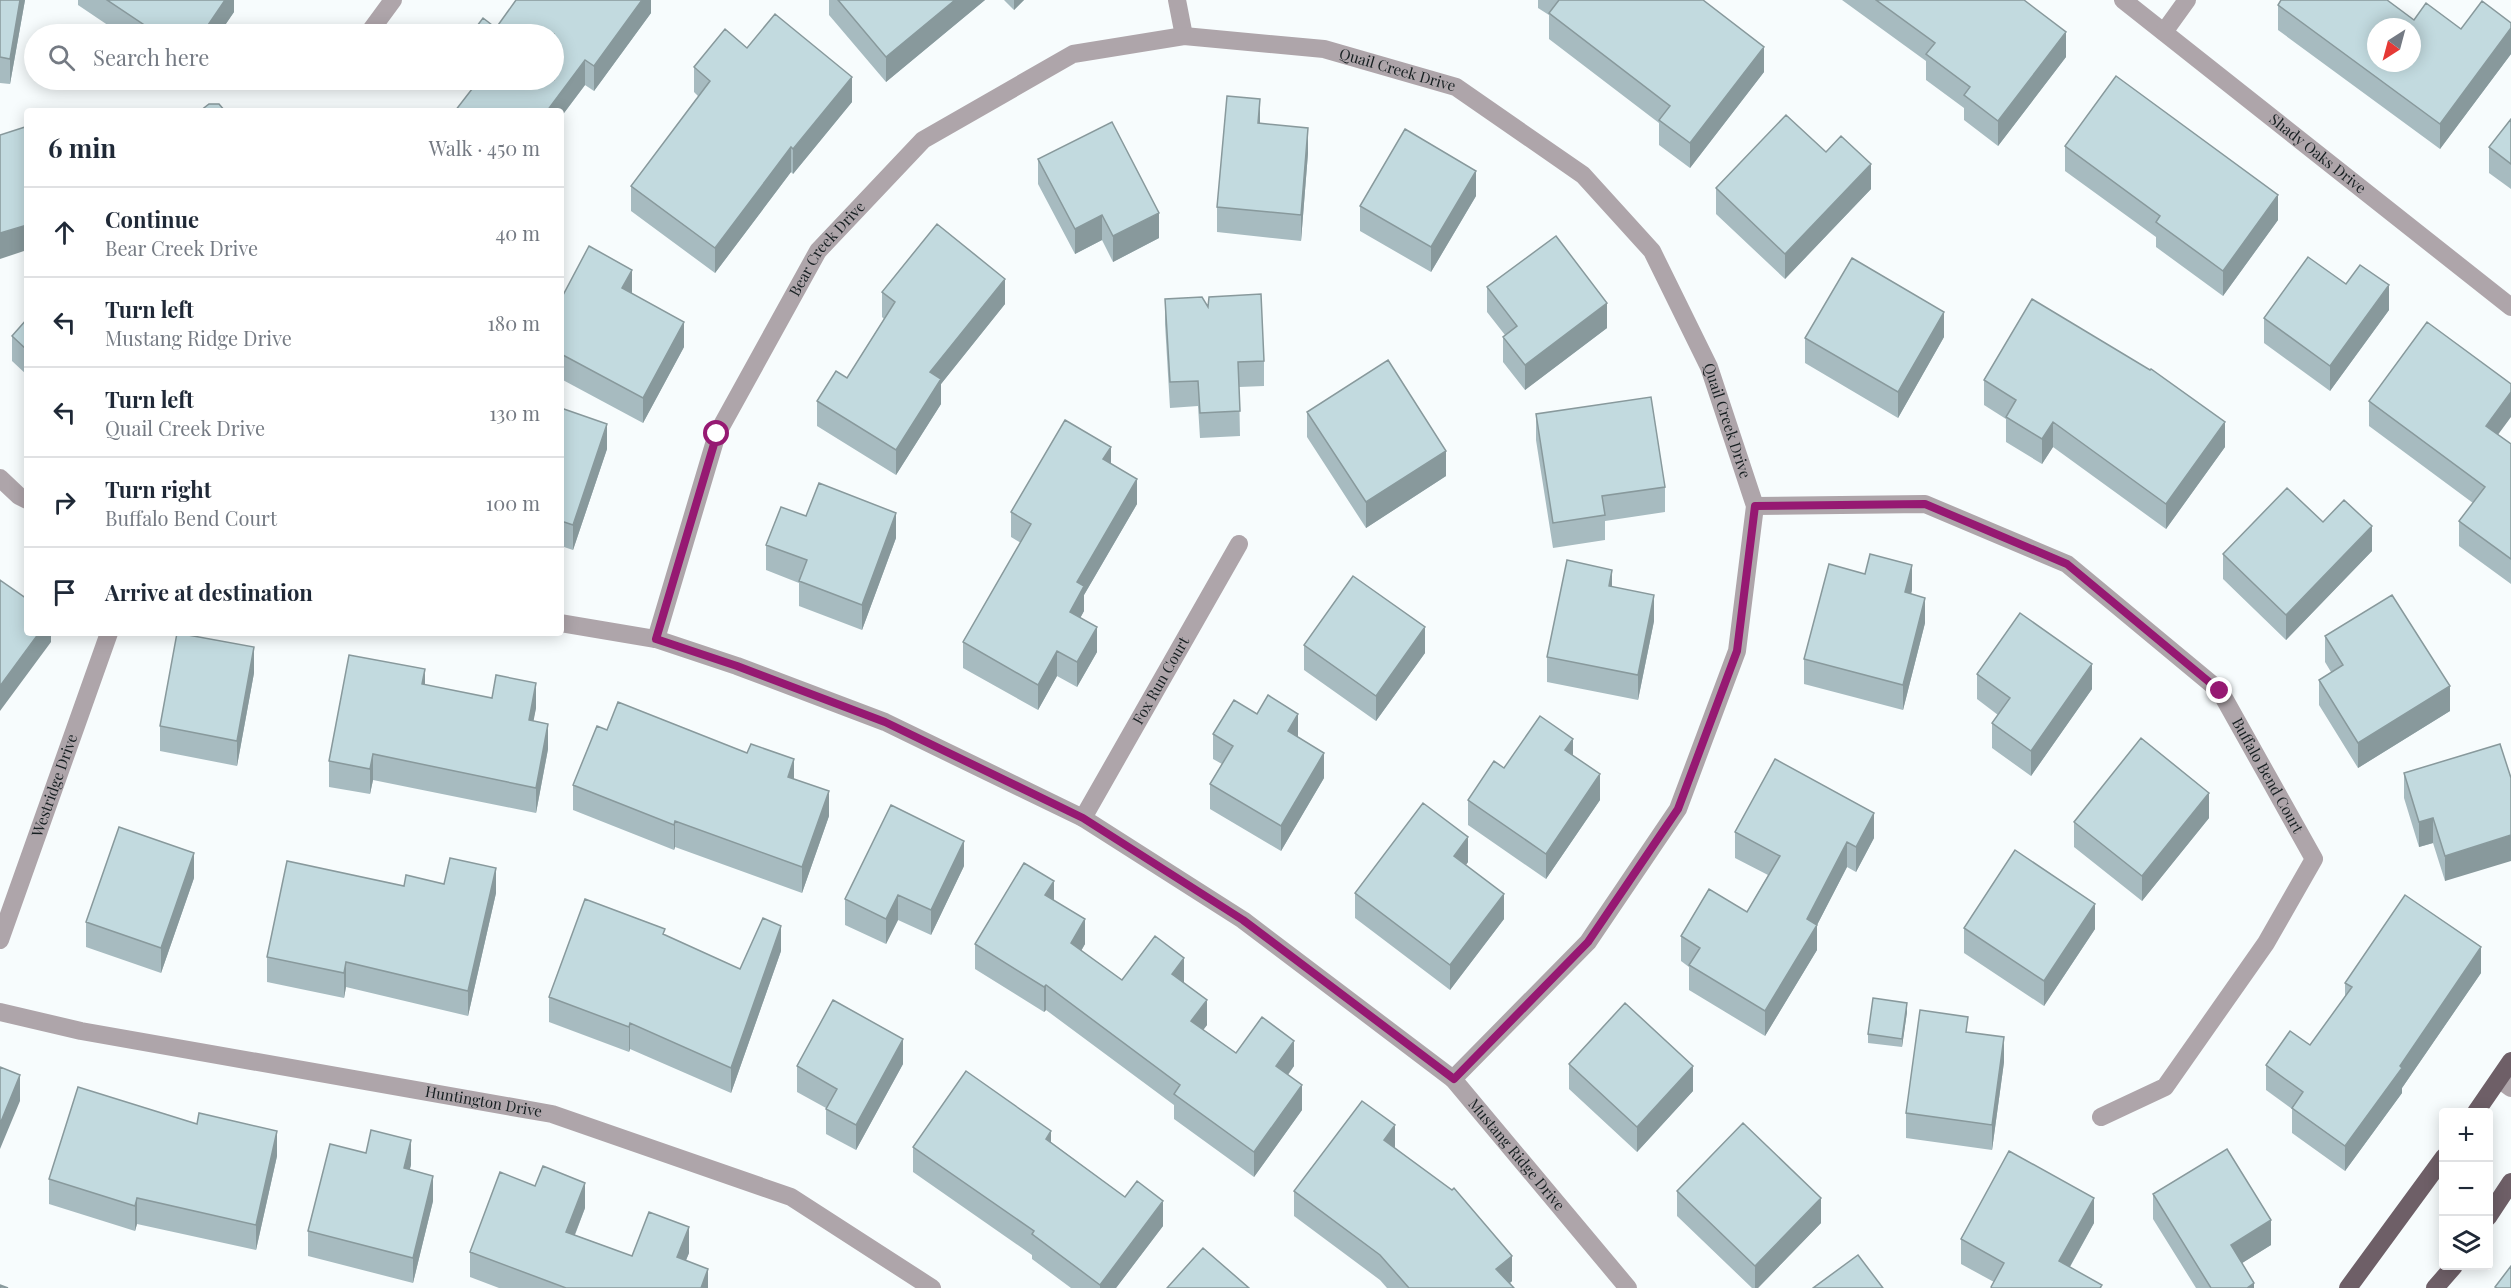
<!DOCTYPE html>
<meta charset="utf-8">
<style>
:root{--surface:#fff;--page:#f6f6f7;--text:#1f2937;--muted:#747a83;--line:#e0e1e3}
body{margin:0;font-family:"Playfair Display",serif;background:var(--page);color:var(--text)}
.controls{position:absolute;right:18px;bottom:18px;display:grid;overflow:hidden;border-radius:6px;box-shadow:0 3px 15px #0003}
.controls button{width:54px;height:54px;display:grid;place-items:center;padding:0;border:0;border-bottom:2px solid var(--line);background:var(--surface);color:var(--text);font:30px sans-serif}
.compass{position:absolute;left:2367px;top:18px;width:54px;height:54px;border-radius:50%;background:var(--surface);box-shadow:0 3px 15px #0003;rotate:216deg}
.stop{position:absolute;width:18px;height:18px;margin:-14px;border:4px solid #961972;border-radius:50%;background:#fff}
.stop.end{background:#961972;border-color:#fff;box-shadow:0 2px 6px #0008}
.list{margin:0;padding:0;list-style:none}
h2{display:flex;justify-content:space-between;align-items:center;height:78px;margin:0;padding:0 24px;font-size:26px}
h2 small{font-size:20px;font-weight:400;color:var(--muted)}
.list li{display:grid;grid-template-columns:39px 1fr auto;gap:18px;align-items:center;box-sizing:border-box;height:90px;padding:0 24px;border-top:2px solid var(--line)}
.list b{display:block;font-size:22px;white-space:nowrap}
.list p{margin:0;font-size:20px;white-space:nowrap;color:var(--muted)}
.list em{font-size:20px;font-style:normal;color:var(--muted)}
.icon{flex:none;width:33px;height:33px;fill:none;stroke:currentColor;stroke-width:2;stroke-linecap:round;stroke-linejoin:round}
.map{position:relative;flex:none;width:2511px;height:1288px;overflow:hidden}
.search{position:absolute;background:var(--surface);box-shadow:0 3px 15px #0003;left:24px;top:24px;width:540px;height:66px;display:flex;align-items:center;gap:15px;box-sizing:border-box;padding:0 21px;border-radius:33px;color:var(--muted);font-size:22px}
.panel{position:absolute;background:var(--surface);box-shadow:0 3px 15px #0003;left:24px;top:108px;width:540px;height:528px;border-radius:6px}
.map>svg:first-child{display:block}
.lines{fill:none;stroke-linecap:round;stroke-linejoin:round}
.minor{stroke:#aea5aa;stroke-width:18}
.major{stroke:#6e5f67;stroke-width:18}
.wall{fill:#a7bbc0}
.shaded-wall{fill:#88999c}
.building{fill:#c2dadf;stroke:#88999c;stroke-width:1.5;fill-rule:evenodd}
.route{stroke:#961972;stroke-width:8}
.labels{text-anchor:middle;stroke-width:5;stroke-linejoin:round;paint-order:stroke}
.street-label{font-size:15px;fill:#161f21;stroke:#fff}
</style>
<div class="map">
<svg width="2511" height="1288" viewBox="0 0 2511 1288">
<rect width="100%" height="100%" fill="#f7fcfd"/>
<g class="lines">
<!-- minor -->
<g class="minor">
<path d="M1177,0L1184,36"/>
<path id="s1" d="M2123,0L2511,307"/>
<path d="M2164,32L2187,0"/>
<path d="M368,34L393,0"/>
<path d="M0,478L19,496L27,500"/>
<path id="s2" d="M1755,506L1925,504L2067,564L2220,691L2314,859L2266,943L2165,1087L2101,1117"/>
<path id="s3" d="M561,623L656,639L737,666L885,722L1083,818L1243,920L1453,1079L1628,1288"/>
<path id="s4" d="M656,639L717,434L818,251L923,140L1073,54L1184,36L1324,49L1456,87L1583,175L1652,251L1709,367L1755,506L1737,651L1678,809L1588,942L1453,1079"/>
<path id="s5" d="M1083,818L1239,544"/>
<path id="s6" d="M0,940L109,633"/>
<path id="s7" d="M0,1012L81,1031L552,1114L791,1197L932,1288"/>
<path d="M2500,1080L2511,1088"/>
</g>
<!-- major -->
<path class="major" d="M2476,1112L2511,1061
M2488,1217L2511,1182
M2348,1288L2444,1157
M2435,1288L2454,1266"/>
</g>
<!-- wall -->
<path class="wall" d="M0,0H25L10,84L0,83Z
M78,0H234V12L219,34H121L78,5Z
M651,0V13L594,91L585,85L561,117V111L475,84L469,80H554L496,28Z
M829,0H985L886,82L829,15Z
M1004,0H1024L1014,10Z
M1538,0H1703L1764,72L1690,168L1659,145V123L1549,39V15L1538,8Z
M1842,0H2024L2066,57L1998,146L1964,120V108L1926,80V61Z
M2278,5L2414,20L2461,29L2511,23V54L2440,149L2278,30Z
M747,48L852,102L793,174L791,172L715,273L631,211V186L699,97L694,92V67Z
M2511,119V189L2489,173V147Z
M1260,124L1308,153L1301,241L1217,232V207Z
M2065,146L2278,220L2223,296L2156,247V237L2065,171Z
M1826,152L1871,189L1785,279L1716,214V188Z
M1038,159L1159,238L1113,262L1102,240L1075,254L1038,184Z
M1476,196L1431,272L1360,231V206Z
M2346,284L2389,310L2330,391L2264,343V318Z
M1487,287L1607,328L1525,390L1503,362V337L1505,335L1487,312Z
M882,292L1005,304L941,384V404L896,475L817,426V401L847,378L884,319L882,317Z
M561,299L684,347L643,423L561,379Z
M1165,299L1208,307L1264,361V386L1239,387L1240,436L1200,438L1198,406L1170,408L1165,324Z
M27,319V375L12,361V336Z
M1944,337L1898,418L1805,363V338Z
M1984,380L2225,447L2166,529L2053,447L2042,464L2006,442V419L1984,405Z
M2369,401L2498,435L2511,444V584L2459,546V521L2473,503L2369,426Z
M561,408L607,449L573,550L561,546Z
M1307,412L1446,476L1366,528L1307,437Z
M1536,414L1665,487V512L1605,521V540L1553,548L1536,440Z
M1111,464L1137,504L1084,595V611L1080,618L1097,652L1077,687L1057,676L1038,710L963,668V642L1021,543L1011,537V512Z
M806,516L896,538L862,630L799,606V583L766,570V545Z
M2323,522L2372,551L2286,640L2223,579V554Z
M1612,587L1654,621L1638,700L1547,682V657Z
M1912,590L1911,594L1925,623L1903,710L1804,684V659Z
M2325,636L2450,711L2358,768L2319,705V680L2331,672L2325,662Z
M1304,645L1425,653L1376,721L1304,670Z
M254,673L237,766L160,751V726Z
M1977,674L2092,689L2031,776L1992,748V723L1998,715L1977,699Z
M425,685L492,698L536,708L533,721L548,749L536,813L373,780L370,794L329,787V761Z
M607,730L794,779L829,816L802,893L675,847L674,850L573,810V785Z
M1213,734L1298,737L1324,778L1281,851L1210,809V784L1222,764L1213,759Z
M2500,744L2445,881L2433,843L2419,847L2404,798V773Z
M1573,756L1600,800L1546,879L1468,825V800L1504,768Z
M2209,818L2142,901L2074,847V822Z
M1735,832L1874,838L1856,872L1847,867L1817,925V950L1765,1036L1689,990V967L1681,961V936L1747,912L1768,875L1735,858Z
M1468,862L1466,865L1504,919L1450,990L1355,918V893Z
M964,866L931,935L898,920L886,944L845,925V899Z
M194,878L161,973L86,947V922Z
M444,884L496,893L468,1016L346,987L344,998L267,982V957Z
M1054,900L1085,944L1081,951L1122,980L1184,983L1207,1025L1203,1030L1236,1053L1294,1066L1288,1075L1302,1110L1254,1177L1174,1119V1105L1046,1010L1044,1012L975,969V944Z
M1964,928L2095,929L2044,1006L1964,953Z
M665,935L740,969L781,951L731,1093L630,1049L629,1052L549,1022V997Z
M2481,973L2402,1088V1093L2345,1171L2292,1133V1109L2266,1090V1065L2310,1045L2345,997V983Z
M1907,1012L1902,1047L1868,1043V1034Z
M1968,1032L2004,1062L1992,1150L1906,1138V1113Z
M903,1064L856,1150L826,1134V1108L797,1092V1066Z
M1569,1064L1693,1091L1637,1152L1569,1089Z
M1051,1142L1163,1226L1116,1288H1071L1032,1259V1255L913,1172V1147Z
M1395,1148L1512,1281L1510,1283L1514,1288H1387L1380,1280L1294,1216V1191Z
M277,1156L256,1250L137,1224L135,1231L49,1204V1179Z
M411,1165L409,1170L433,1201L413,1283L308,1256V1231Z
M1677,1191L1821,1223L1758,1288H1752L1677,1216Z
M2153,1194L2271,1245L2242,1263L2254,1288H2196L2153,1219Z
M585,1208L575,1235L632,1256L689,1253L686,1260L708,1288H499L470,1277V1252Z
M2094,1223L2070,1267L2102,1288H1991L1994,1282L1961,1264V1239Z"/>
<!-- shaded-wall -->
<path class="shaded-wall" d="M20,0H25L10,84V59Z
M225,0H234V12L219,34H202Z
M642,0H651V13L594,91V66Z
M955,0H985L886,82V57Z
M1014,0H1024L1014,10Z
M2511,28V54L2440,149V124Z
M2066,32V57L1998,146V121Z
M1764,47V72L1690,168V143Z
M585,60V85L561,117V111H547Z
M852,77V102L793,174V149Z
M1260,99V124L1258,123Z
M1308,128V153L1301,241V215Z
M791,147V172L715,273V248Z
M1871,164V189L1785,279V254Z
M1476,171V196L1431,272V247Z
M2278,195V220L2223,296V271Z
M1159,213V238L1113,262V236Z
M1102,215V240L1075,254V229Z
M27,225V250L0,259V233Z
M632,270V295L622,288Z
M1005,279V304L941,384V404L896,475V450L930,372Z
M2389,285V310L2330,391V366Z
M1607,303V328L1525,390V365Z
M1944,312V337L1898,418V392Z
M684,322V347L643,423V398Z
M2511,392V417L2486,451V426Z
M2053,422V447L2042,464V439Z
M2225,422V447L2166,529V504Z
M607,424V449L573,550V525Z
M1111,447V472L1103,459Z
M1446,451V476L1366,528V502Z
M1137,479V504L1084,595V611L1070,637V612L1077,582Z
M896,513V538L862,630V605Z
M2372,526V551L2286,640V615Z
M1912,565V590L1905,617V592Z
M1612,570V595L1609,586Z
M1654,595V621L1638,700V675Z
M1925,598V623L1903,710V685Z
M1097,627V652L1077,687V662Z
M1425,627V653L1376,721V696Z
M39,633H51V642L0,711V686Z
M254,647V673L237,766V741Z
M1057,651V676L1038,710V685Z
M2092,664V689L2031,776V751Z
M425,669V694L422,684Z
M536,683V708L529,745V720Z
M2450,686V711L2358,768V743Z
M1298,714V739L1288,731Z
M548,724V749L536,813V788Z
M1573,739V764L1565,750Z
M1324,753V778L1281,851V826Z
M373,754V780L370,794V769Z
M794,759V784L788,777Z
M1600,774V800L1546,879V854Z
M829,791V816L802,893V867Z
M2209,793V818L2142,901V876Z
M1874,813V838L1856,872V847Z
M2433,818V843L2419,847V822Z
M675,821V847L674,850V825Z
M2511,835V861L2445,881V856Z
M1468,837V862L1454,881V856Z
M964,841V866L931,935V910Z
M1847,842V867L1817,925V950L1765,1036V1011L1807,919Z
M194,853V878L161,973V948Z
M496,868V893L468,1016V991Z
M1054,881V906L1045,895Z
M1504,894V919L1450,990V965Z
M898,895V920L886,944V919Z
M2095,904V929L2044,1006V981Z
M1085,919V944L1071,968V943Z
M781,926V951L731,1093V1068Z
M2481,947V973L2402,1088V1093L2345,1171V1146Z
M1184,958V983L1172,974Z
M346,962V987L344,998V973Z
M1046,985V1010L1044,1012V987Z
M1207,1000V1025L1191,1046V1021Z
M1907,1003V1012L1902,1047V1039Z
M630,1023V1049L629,1052V1027Z
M2004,1037V1062L1992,1150V1125Z
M903,1039V1064L856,1150V1125Z
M1294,1041V1066L1276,1091V1066Z
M1693,1066V1091L1637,1152V1127Z
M20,1075V1101L0,1149V1124Z
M1302,1085V1110L1254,1177V1152Z
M1395,1125V1151L1384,1140Z
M277,1131V1156L256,1250V1225Z
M1051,1131V1156L1046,1139Z
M411,1140V1165L404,1194V1168Z
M433,1176V1201L413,1283V1258Z
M585,1183V1208L566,1257V1232Z
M137,1198V1224L135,1231V1206Z
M1821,1198V1223L1758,1288H1755V1266Z
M2094,1198V1223L2059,1286V1261Z
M1163,1201V1226L1116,1288H1100V1285Z
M2271,1220V1245L2231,1270V1245Z
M689,1227V1253L677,1282V1257Z
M1512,1256V1281L1504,1288L1496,1269Z
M708,1269V1288H701Z
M2254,1283V1288H2247Z"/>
<!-- building -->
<path class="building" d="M0,0H20L10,59L0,57Z
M107,0H225L202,34H158Z
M516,0H642L594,66L585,60L547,111H455L479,80H554V34H471L483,18L496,28Z
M838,0H955L886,57Z
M1559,0H1703L1764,47L1690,143L1659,120L1670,106L1549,13Z
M1876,0H2024L2066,32L1998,121L1964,95L1970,87L1926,54L1935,43Z
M2281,0H2387L2414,20L2426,3L2461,29L2482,1L2511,23V28L2440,124L2278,5ZM2376,27H2412V63H2376Z
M775,14L852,77L793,149L791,147L715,248L631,186L710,81L694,67L725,29L747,48Z
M2116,76L2278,195L2223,271L2156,222L2160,216L2065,146Z
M1227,96L1260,99L1258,123L1308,128L1301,215L1217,207Z
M209,104H219L225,111H200Z
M1786,115L1826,152L1841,136L1871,164L1785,254L1716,188Z
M2511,119V164L2489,147Z
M1112,122L1159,213L1113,236L1102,215L1075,229L1038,159Z
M25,127L27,133V225L0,233V135Z
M1405,129L1476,171L1431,247L1360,206Z
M937,224L1005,279L930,372L941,379L896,450L817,401L836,371L847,378L895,302L882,292Z
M1556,236L1607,303L1525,365L1503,337L1517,326L1487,287Z
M589,246L632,270L622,288L684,322L643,398L561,354V299Z
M2308,257L2346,284L2360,265L2389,285L2330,366L2264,318Z
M1852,258L1944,312L1898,392L1805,338Z
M1261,294L1264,361L1238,362L1240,411L1200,413L1198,381L1170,382L1165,299L1202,297L1208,307L1209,297Z
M2032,299L2150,370L2151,369L2225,422L2166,504L2053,422L2042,439L2006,417L2016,400L1984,380Z
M27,319V350L12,336Z
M2427,322L2511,384V392L2486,426L2511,444V559L2459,521L2485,487L2369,401Z
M1388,360L1446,451L1366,502L1307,412Z
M1651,397L1665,487L1602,496L1605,515L1553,523L1536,414Z
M561,408L607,424L573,525L561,521Z
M1065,420L1111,447L1103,459L1137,479L1077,582L1084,586L1070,612L1097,627L1077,662L1057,651L1038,685L963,642L1031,524L1011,512Z
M819,483L896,513L862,605L799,581L807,560L766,545L781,507L806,516Z
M2287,488L2323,522L2344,500L2372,526L2286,615L2223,554Z
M1870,554L1912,565L1905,592L1925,598L1903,685L1804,659L1829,564L1865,574Z
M1567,560L1612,570L1609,586L1654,595L1638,675L1547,657Z
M1353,576L1425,627L1376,696L1304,645Z
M0,580L27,599V633H39L0,686Z
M2392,595L2450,686L2358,743L2319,680L2343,665L2325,636Z
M2020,613L2092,664L2031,751L1992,723L2010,698L1977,674Z
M177,633L254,647L237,741L160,726Z
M349,655L425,669L422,684L492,698L496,675L536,683L529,720L548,724L536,788L373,754L370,769L329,761Z
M1268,695L1298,714L1288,731L1324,753L1281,826L1210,784L1233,746L1213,734L1234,700L1257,714Z
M618,702L747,753L751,744L794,759L788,777L829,791L802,867L675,821L674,825L573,785L597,726L607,730Z
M1540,716L1573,739L1565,750L1600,774L1546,854L1468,800L1494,761L1504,768Z
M2141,738L2209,793L2142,876L2074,822Z
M2500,744L2511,778V835L2445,856L2433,818L2419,822L2404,773Z
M1775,759L1874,813L1856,847L1847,842L1807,919L1817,925L1765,1011L1689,965L1700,948L1681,936L1709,889L1747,912L1780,856L1735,832Z
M1423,803L1468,837L1454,856L1504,894L1450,965L1355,893Z
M891,805L964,841L931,910L898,895L886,919L845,899Z
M119,827L194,853L161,948L86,922Z
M2015,850L2095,904L2044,981L1964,928Z
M450,858L496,868L468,991L346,962L344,973L267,957L287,861L404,886L406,875L444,884Z
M1024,863L1054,881L1045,895L1085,919L1071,943L1122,980L1155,936L1184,958L1172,974L1207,1000L1191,1021L1236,1053L1262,1017L1294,1041L1276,1066L1302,1085L1254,1152L1174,1094L1180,1085L1046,985L1044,987L975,944Z
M2405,895L2481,947L2400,1066L2402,1068L2345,1146L2292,1108L2303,1092L2266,1065L2290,1031L2310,1045L2352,987L2345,983Z
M585,899L665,929L663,934L740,969L763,918L781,926L731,1068L630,1023L629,1027L549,997Z
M1873,998L1907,1003L1902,1039L1868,1034Z
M833,1000L903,1039L856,1125L826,1109L837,1089L797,1066Z
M1625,1003L1693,1066L1637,1127L1569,1064Z
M1920,1010L1968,1017L1966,1032L2004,1037L1992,1125L1906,1113Z
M0,1067L20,1075L0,1124Z
M966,1071L1051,1131L1046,1139L1125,1197L1137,1181L1163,1201L1100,1285L1032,1234L1034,1231L913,1147Z
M78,1087L197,1124L199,1113L277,1131L256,1225L137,1198L135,1206L49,1179Z
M1362,1101L1395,1125L1384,1140L1452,1190L1454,1188L1512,1256L1496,1269L1514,1288H1409L1380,1255L1294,1191Z
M1743,1123L1821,1198L1755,1266L1677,1191Z
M371,1130L411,1140L404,1168L433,1176L413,1258L308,1231L330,1144L366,1153Z
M2227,1149L2271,1220L2231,1245L2254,1283L2247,1288H2211L2153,1194Z
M2009,1151L2094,1198L2059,1261L2102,1285L2100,1288H1992L1991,1287L2004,1263L1961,1239Z
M543,1166L585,1183L566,1232L632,1256L649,1212L689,1227L677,1257L708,1269L701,1288H566L470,1252L500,1172L535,1186Z
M1203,1248L1249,1288H1167Z
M1858,1255L1883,1288H1813Z
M2511,1266V1288H2497L2495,1287Z
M0,1285L8,1288H0Z"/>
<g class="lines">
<!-- route -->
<path class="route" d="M717,434L656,639L737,666L885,722L1083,818L1243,920L1454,1079L1588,942L1678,809L1737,651L1755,506L1925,504L2067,564L2220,691"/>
</g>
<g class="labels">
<!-- street labels -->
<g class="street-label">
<text dy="5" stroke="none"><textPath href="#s4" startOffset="1078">Quail Creek Drive</textPath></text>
<text dy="5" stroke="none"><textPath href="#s1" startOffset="248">Shady Oaks Drive</textPath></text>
<text dy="5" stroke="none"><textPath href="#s4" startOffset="430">Bear Creek Drive</textPath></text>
<text dy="5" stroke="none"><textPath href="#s4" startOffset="1582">Quail Creek Drive</textPath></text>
<text dy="5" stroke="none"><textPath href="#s5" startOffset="158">Fox Run Court</textPath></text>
<text dy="5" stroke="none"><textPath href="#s2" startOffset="620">Buffalo Bend Court</textPath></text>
<text dy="5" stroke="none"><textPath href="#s6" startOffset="164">Westridge Drive</textPath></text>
<text dy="5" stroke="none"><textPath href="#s7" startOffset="492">Huntington Drive</textPath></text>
<text dy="5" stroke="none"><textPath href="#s3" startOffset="1112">Mustang Ridge Drive</textPath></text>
</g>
</g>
</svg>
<div class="controls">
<button>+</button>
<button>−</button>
<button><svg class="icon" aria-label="layers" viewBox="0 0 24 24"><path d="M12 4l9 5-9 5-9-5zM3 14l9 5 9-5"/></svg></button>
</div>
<svg class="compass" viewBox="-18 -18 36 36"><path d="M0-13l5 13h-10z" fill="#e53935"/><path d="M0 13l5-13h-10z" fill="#747a83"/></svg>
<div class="stop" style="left:717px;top:434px"></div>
<div class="stop end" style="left:2220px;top:691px"></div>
<div class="search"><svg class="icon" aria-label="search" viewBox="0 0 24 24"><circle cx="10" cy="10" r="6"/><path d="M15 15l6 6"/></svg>Search here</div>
<section class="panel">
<h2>6 min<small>Walk · 450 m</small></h2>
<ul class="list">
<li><svg class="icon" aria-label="ahead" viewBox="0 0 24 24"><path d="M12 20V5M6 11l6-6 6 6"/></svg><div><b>Continue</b><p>Bear Creek Drive</p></div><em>40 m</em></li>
<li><svg class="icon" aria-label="left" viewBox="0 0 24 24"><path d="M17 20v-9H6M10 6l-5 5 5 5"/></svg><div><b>Turn left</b><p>Mustang Ridge Drive</p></div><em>180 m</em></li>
<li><svg class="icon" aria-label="left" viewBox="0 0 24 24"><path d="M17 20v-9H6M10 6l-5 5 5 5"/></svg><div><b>Turn left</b><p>Quail Creek Drive</p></div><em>130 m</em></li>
<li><svg class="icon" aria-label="right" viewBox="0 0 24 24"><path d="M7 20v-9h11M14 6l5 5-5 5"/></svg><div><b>Turn right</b><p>Buffalo Bend Court</p></div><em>100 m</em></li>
<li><svg class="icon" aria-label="arrive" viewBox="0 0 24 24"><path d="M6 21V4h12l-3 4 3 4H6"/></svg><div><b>Arrive at destination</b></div></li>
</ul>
</section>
</div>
